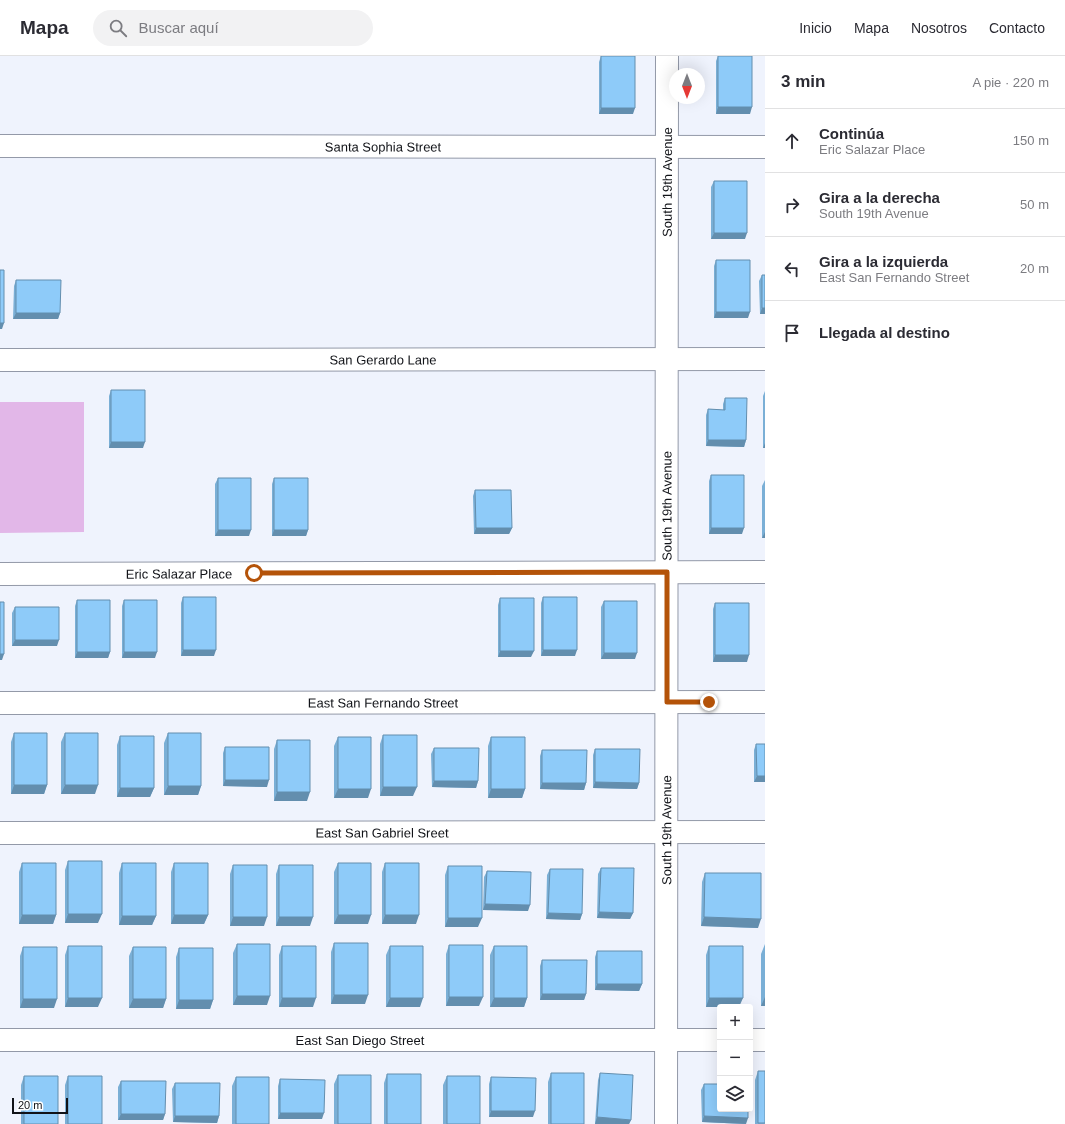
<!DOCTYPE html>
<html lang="es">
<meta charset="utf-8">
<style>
:root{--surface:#fff;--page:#f2f2f3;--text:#2b2b33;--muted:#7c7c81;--line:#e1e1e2}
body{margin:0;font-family:Arial,sans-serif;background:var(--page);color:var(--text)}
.controls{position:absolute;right:12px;bottom:12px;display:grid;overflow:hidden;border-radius:4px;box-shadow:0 4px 16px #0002}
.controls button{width:36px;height:36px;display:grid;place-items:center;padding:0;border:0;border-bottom:1px solid var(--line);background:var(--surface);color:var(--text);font:20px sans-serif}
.compass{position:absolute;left:669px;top:12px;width:36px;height:36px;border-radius:50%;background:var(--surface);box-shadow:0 4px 16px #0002;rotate:180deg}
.scale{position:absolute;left:12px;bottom:10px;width:56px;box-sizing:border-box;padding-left:4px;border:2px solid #111318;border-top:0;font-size:11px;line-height:14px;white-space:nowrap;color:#111318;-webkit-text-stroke:3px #fff;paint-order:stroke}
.stop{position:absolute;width:12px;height:12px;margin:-9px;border:3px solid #b45309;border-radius:50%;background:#fff}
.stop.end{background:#b45309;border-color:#fff;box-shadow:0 1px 4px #0008}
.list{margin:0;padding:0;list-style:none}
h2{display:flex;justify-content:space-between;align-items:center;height:52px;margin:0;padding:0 16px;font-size:17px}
h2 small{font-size:13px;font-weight:400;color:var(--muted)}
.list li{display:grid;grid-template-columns:26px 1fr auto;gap:12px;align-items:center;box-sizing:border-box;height:64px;padding:0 16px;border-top:1px solid var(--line)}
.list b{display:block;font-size:15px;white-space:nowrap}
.list p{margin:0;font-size:13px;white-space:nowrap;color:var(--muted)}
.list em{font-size:13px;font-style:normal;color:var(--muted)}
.icon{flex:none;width:22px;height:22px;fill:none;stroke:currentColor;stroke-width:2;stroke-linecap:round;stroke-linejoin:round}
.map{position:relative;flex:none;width:765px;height:1068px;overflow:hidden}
header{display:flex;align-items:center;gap:24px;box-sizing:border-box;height:56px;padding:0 20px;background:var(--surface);border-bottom:1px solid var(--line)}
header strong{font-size:19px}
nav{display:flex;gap:22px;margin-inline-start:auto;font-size:14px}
.search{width:280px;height:36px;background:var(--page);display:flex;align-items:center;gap:10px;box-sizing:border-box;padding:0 14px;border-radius:22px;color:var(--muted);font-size:15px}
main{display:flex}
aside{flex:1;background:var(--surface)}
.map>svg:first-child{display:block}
.green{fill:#e2b7e8}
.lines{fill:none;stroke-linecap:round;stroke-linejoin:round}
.minor-casing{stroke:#9399a8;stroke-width:24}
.tertiary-casing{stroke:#9399a8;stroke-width:24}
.minor{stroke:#fff;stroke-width:22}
.tertiary{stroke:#fff;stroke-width:22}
.wall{fill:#7aafd6}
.shaded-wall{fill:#638eae}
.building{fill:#8ecbf9;stroke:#638eae}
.route{stroke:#b45309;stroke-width:5}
.labels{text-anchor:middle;stroke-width:3.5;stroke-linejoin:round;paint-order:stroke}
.street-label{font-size:13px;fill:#111318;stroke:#fff}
</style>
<header>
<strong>Mapa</strong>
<div class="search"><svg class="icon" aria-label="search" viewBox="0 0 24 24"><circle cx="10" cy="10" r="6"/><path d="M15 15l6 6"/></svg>Buscar aquí</div>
<nav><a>Inicio</a><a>Mapa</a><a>Nosotros</a><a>Contacto</a></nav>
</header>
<main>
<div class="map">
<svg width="765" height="1068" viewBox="0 0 765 1068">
<rect width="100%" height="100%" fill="#eff3fd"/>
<!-- green -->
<path class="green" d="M0,346H84V476L0,477Z"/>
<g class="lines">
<!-- minor casing -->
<g class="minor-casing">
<g id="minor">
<path id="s1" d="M0,90L765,91"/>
<path id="s2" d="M0,304L765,303"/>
<path id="s3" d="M0,518L765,516"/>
<path id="s4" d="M0,777L765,776"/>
<path id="s5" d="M0,984H720"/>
<path d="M750,984H765"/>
<path id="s6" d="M666,1068L667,0"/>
</g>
</g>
<!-- tertiary casing -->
<g class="tertiary-casing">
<g id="tertiary">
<path id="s7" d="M0,647L765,646"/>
</g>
</g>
<!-- minor -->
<use href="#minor" class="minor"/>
<!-- tertiary -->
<use href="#tertiary" class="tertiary"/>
</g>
<!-- wall -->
<path class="wall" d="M601,0L633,58H599V6Z
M718,0H752L750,58H716V5Z
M714,125L745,183H711V131Z
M716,204L748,262H714V210Z
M762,219L765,258H760L759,225Z
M16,224L60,257L58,263H13L14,230Z
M111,334L143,392H109V340Z
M765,335V392H763V340Z
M725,342L746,384L744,391L706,390V359L708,353L723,354V348Z
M711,419L742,478H709V425Z
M218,422L249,480H215V428Z
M274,422L308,474L306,480H272V428Z
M765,424V482H762V430Z
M475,434L512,472L509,478H474L473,440Z
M183,541L214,600H181V547Z
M543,541L575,600H541V547Z
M500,542L531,601H498V549Z
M77,544L110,596L108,602H75V550Z
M124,544L155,602H122V550Z
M604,545L635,603H601V551Z
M715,547L747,606H713V553Z
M15,551L57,590H12V557Z
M14,677L47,729L44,738H11V686Z
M65,677L95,738H61V686Z
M168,677L201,730L198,739H164V687Z
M383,679L413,740H380V688Z
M120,680L154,732L150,741H117V689Z
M338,681L368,742H334V690Z
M491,681L525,733L522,742H488V690Z
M277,684L307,745H274V693Z
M756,688L765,726H754V694Z
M225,691L267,731L223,730V697Z
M434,692L478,725L476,732L432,731L431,698Z
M595,693L639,727L637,733L593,732V699Z
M542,694L586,727L584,734L540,733V700Z
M68,805L98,867H65V814Z
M22,807L56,859L53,868H19V816Z
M122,807L156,860L152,869H119V817Z
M174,807L208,859L204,868H171V816Z
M338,807L368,868H334V816Z
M385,807L416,868H382V816Z
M233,809L264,870H230V818Z
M279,809L310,870H276V818Z
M448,810L478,871H445V819Z
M601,812L633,857L630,863L597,862L598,818Z
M550,813L582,858L580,864L546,863L547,819Z
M487,815L528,855L483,854L484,821Z
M705,817L758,872L701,870L702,826Z
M334,887L365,948H331V896Z
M237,888L267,949H233V897Z
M765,888V950H761V898Z
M449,889L479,950H446V898Z
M68,890L98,951H65V899Z
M282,890L313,951H279V899Z
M390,890L420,951H386V899Z
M494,890L527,942L524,951H490V899Z
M709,890L720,951H706V899Z
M23,891L54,952H20V900Z
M133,891L166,943L163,952H129V900Z
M179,892L213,944L210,953H176V901Z
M597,895L642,928L639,935L595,934V901Z
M542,904L586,938L584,944H540V910Z
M758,1015L765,1068H755V1024Z
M551,1017L584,1068H548V1026Z
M600,1017L631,1064L629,1068H595L598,1024Z
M387,1018L421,1068H384V1027Z
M338,1019L371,1068H334V1028Z
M24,1020L58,1068H21V1029Z
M68,1020L102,1068H65V1029Z
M447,1020L480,1068H443V1029Z
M236,1021L269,1068H232V1030Z
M491,1021L533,1061H489V1028Z
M280,1023L322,1063H278V1030Z
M121,1025L165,1058L163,1064H118V1031Z
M175,1027L219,1060L217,1067L173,1066L172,1033Z
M704,1028L746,1068L702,1066L701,1034Z"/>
<!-- shaded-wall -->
<path class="shaded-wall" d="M718,51H752L750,58H716Z
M601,52H635L633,58H599Z
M714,177H747L745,183H711Z
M762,252H765V258H760Z
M716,256H750L748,262H714Z
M16,257H60L58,263H13Z
M0,267H4L2,273H0Z
M708,384H746L744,391L706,390Z
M111,386H145L143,392H109Z
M765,387V392H763Z
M476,472H512L509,478H474Z
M711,472H744L742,478H709Z
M218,474H251L249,480H215Z
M274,474H308L306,480H272Z
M765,476V482H762Z
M15,584H59L57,590H12Z
M183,594H216L214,600H181Z
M543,594H577L575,600H541Z
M500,595H534L531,601H498Z
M77,596H110L108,602H75Z
M124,596H157L155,602H122Z
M604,597H637L635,603H601Z
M0,598H4L2,604H0Z
M715,599H749L747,606H713Z
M757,720H765V726H754Z
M225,724H269L267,731L223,730Z
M434,725H478L476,732L432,731Z
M595,726L639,727L637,733L593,732Z
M542,727H586L584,734L540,733Z
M14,729H47L44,738H11Z
M65,729H98L95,738H61Z
M168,730H201L198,739H164Z
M383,731H417L413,740H380Z
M120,732H154L150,741H117Z
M338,733H371L368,742H334Z
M491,733H525L522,742H488Z
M277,736H310L307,745H274Z
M485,848L530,849L528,855L483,854Z
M599,856L633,857L630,863L597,862Z
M548,857L582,858L580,864L546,863Z
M68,858H102L98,867H65Z
M22,859H56L53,868H19Z
M174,859H208L204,868H171Z
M338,859H371L368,868H334Z
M385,859H419L416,868H382Z
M122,860H156L152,869H119Z
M233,861H267L264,870H230Z
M279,861H313L310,870H276Z
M704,861L761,863L758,872L701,870Z
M448,862H482L478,871H445Z
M597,928H642L639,935L595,934Z
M542,938H586L584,944H540Z
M334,939H368L365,948H331Z
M237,940H270L267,949H233Z
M449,941H483L479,950H446Z
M765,941V950H761Z
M68,942H102L98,951H65Z
M282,942H316L313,951H279Z
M390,942H423L420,951H386Z
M494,942H527L524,951H490Z
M709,942H743L739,951H706Z
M23,943H57L54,952H20Z
M133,943H166L163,952H129Z
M179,944H213L210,953H176Z
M491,1055H535L533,1061H489Z
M280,1057H324L322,1063H278Z
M121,1058H165L163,1064H118Z
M175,1060H219L217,1067L173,1066Z
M704,1060L748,1062L746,1068L702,1066Z
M597,1061L631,1064L629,1068H595Z"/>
<!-- building -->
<path class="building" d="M601,0H635V52H601Z
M718,0H752V51H718Z
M714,125H747V177H714Z
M716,204H750V256H716Z
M0,214H4V267H0Z
M762,219H765V252H762Z
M16,224H61L60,257H16Z
M111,334H145V386H111Z
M725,342H747L746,384H708V353L725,354Z
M711,419H744V472H711Z
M218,422H251V474H218Z
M274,422H308V474H274Z
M475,434H511L512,472H476Z
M183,541H216V594H183Z
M543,541H577V594H543Z
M500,542H534V595H500Z
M77,544H110V596H77Z
M124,544H157V596H124Z
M604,545H637V597H604Z
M0,546H4V598H0Z
M715,547H749V599H715Z
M15,551H59V584H15Z
M14,677H47V729H14Z
M65,677H98V729H65Z
M168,677H201V730H168Z
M383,679H417V731H383Z
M120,680H154V732H120Z
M338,681H371V733H338Z
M491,681H525V733H491Z
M277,684H310V736H277Z
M756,688H765V720H757Z
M225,691H269V724H225Z
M434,692H479L478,725H434Z
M595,693H640L639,727L595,726Z
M542,694H587L586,727H542Z
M68,805H102V858H68Z
M22,807H56V859H22Z
M122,807H156V860H122Z
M174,807H208V859H174Z
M338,807H371V859H338Z
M385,807H419V859H385Z
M233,809H267V861H233Z
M279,809H313V861H279Z
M448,810H482V862H448Z
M601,812H634L633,857L599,856Z
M550,813H583L582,858L548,857Z
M487,815L531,816L530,849L485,848Z
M705,817H761V863L704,861Z
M334,887H368V939H334Z
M237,888H270V940H237Z
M449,889H483V941H449Z
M68,890H102V942H68Z
M282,890H316V942H282Z
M390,890H423V942H390Z
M494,890H527V942H494Z
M709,890H743V942H709Z
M23,891H57V943H23Z
M133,891H166V943H133Z
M179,892H213V944H179Z
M597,895H642V928H597Z
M542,904H587L586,938H542Z
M758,1015H765V1067H758Z
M551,1017H584V1068H551Z
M600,1017L633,1019L631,1064L597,1061Z
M387,1018H421V1068H387Z
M338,1019H371V1068H338Z
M24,1020H58V1068H24Z
M68,1020H102V1068H68Z
M447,1020H480V1068H447Z
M236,1021H269V1068H236Z
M491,1021L536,1022L535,1055H491Z
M280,1023L325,1024L324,1057H280Z
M121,1025H166L165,1058H121Z
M175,1027H220L219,1060H175Z
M704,1028H720V1053H748V1062L704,1060Z"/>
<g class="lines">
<!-- route -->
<path class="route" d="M254,517L667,516V646H709"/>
</g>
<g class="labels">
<!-- street labels -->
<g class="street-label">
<text dy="5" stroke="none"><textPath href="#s1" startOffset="383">Santa Sophia Street</textPath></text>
<text dy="5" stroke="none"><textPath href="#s6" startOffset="942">South 19th Avenue</textPath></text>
<text dy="5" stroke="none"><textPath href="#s2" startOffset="383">San Gerardo Lane</textPath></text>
<text dy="5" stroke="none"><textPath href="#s6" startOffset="618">South 19th Avenue</textPath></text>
<text dy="5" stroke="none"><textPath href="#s3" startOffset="179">Eric Salazar Place</textPath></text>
<text dy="5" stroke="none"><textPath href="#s7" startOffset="383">East San Fernando Street</textPath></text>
<text dy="5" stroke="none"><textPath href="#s6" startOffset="294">South 19th Avenue</textPath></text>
<text dy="5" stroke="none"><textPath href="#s4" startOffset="382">East San Gabriel Sreet</textPath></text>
<text dy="5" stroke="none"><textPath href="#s5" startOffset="360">East San Diego Street</textPath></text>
</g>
</g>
</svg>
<div class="controls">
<button>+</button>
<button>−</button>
<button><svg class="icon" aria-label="layers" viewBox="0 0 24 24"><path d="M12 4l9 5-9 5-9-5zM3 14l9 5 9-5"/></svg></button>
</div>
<svg class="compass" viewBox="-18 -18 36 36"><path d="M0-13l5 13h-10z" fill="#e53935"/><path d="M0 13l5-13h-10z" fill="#7c7c81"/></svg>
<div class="scale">20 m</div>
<div class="stop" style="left:254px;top:517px"></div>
<div class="stop end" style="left:709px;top:646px"></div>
</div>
<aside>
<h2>3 min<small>A pie · 220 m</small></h2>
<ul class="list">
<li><svg class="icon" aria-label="ahead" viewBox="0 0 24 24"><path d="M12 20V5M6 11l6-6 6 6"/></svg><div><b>Continúa</b><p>Eric Salazar Place</p></div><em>150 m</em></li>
<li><svg class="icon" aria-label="right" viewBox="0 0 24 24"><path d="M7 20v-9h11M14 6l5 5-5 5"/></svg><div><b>Gira a la derecha</b><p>South 19th Avenue</p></div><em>50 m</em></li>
<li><svg class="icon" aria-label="left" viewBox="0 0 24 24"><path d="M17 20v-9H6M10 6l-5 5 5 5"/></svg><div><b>Gira a la izquierda</b><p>East San Fernando Street</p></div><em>20 m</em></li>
<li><svg class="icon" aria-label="arrive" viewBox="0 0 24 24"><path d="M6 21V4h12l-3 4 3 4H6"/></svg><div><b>Llegada al destino</b></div></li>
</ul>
</aside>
</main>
